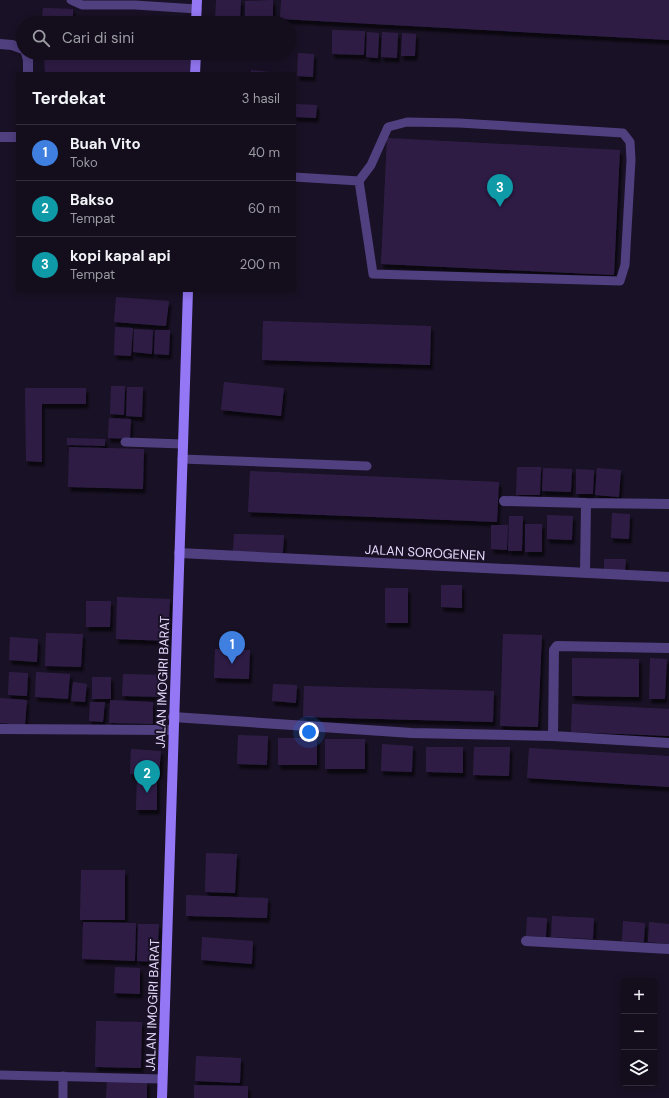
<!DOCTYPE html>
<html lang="id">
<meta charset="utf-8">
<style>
:root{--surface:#130d1c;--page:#1c1625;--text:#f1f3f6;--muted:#9d9ca3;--line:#322d3b;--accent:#ea580c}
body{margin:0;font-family:"DM Sans",sans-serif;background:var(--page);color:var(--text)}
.controls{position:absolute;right:12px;bottom:12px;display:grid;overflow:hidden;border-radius:4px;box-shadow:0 2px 10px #0003}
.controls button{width:36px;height:36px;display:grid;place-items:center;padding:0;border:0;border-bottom:1px solid var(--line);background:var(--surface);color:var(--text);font:20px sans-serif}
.you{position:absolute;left:309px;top:732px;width:14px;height:14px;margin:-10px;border:3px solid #fff;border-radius:50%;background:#1a73e8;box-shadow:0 0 0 6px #1a73e833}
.badge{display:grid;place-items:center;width:26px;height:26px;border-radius:50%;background:var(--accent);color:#fff;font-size:13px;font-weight:700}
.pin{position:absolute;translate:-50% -33px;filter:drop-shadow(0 1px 2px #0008)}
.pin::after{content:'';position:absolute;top:21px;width:14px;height:12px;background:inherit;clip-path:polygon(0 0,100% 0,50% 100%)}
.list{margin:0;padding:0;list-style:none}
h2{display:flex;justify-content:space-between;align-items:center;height:52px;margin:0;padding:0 16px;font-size:17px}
h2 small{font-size:13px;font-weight:400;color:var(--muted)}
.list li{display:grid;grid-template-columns:26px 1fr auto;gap:12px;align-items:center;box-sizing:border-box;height:56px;padding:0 16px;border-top:1px solid var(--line)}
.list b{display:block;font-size:15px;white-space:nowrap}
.list p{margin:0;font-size:13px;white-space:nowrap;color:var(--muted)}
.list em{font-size:13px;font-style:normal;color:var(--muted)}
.icon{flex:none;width:22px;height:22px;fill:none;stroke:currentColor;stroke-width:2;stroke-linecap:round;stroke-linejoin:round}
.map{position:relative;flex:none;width:669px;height:1098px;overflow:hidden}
.search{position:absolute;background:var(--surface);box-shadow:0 2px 10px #0003;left:16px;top:16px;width:280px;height:44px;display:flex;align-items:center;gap:10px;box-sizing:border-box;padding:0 14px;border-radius:22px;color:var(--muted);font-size:15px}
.panel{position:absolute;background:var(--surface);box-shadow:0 2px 10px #0003;left:16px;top:72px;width:280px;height:220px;border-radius:4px}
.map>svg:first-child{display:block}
.building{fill:#2e1f45;filter:url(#shadow)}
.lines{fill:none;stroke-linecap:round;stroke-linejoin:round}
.lane{stroke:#504080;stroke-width:9}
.street{stroke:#504080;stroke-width:10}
.secondary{stroke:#9477f4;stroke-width:10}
.labels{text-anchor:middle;stroke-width:4;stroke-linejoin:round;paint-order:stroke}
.street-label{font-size:13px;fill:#e4d8fc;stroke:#191125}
</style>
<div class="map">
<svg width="669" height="1098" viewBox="0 0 669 1098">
<defs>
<filter id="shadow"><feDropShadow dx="2.5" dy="4.5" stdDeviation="1" flood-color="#0009"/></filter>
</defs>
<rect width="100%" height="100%" fill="#191125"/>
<!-- building -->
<path class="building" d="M216,0H241L240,23H215Z
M273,0V23H245V1Z
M281,0H669V40L280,19Z
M43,8L73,9V22L42,21Z
M332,30L365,31L364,55L332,54Z
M367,32L379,33L378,58L366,57Z
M382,32L398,33L397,58L381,57Z
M402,33L416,34L415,56H401Z
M44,53H190V74H45Z
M298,53L314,54L313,77L297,76Z
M251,70L279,73V74H251Z
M294,104L317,105L316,118L294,117Z
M387,138L620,150L614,275L381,264Z
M116,297L169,301L166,326L114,322Z
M263,321L431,326L430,365L262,360Z
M115,327L133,328L131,356L114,355Z
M134,329L153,330L152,354L133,352Z
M155,330H170L169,355L154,354Z
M224,382L284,388L281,416L221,410Z
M111,386H125L124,415L110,414Z
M127,387H143L142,417L126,416Z
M25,388H86V404H42V462L26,461Z
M109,418L131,419L130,439L108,438Z
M67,438L105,439V446L67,445Z
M69,447L144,449L143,489L68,487Z
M517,467H541L540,495H516Z
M543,468L572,469L571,492L542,491Z
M597,468L621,470L619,497L595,495Z
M576,469L594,470L593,494H576Z
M250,471L499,482L497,522L248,512Z
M612,513L630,514L629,539L611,538Z
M547,515L573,516L572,540L547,539Z
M509,516H523L522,551H508Z
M525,524H542V552H525Z
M491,525H508L507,550L491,549Z
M234,534L284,535L283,553L233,551Z
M604,559H626L625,573L604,572Z
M441,585H462V608L441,607Z
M385,588H408V623H385Z
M117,597L170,599L168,641L116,639Z
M86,601H111L110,627H86Z
M46,633L83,634L81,667L45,666Z
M503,634L542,635L538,727L500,726Z
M10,637L38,639L37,662L9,660Z
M215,649L250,650L249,679L214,678Z
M572,658L639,659V697L572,696Z
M650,658L667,659L665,699H649Z
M9,672L28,673L27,696L8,695Z
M36,672L70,674L68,699L35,697Z
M123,674L163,675L162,697L122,696Z
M92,677H111V699H92Z
M73,682L87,684L85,702L71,701Z
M273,684L297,685L296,703L272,701Z
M304,686L494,691L493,722L303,717Z
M0,698L27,700L25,725L0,723Z
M110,700L153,702V724L109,723Z
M90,702H105L103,722L89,721Z
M572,704L669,709V736L571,732Z
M238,735L268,736L267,765L237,764Z
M278,738H317V765H278Z
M325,739H365V769H325Z
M382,744L413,746L412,772L381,771Z
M426,747H463V773L426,772Z
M474,747H510L509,776L473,775Z
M529,748L669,756V787L527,778Z
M131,749L161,751L159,775L130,774Z
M137,777H157V810H136Z
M206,853L237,854L235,893L205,892Z
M81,870H125V920H80Z
M186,895L268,898L267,918L186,916Z
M552,916L594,918L593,939L551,937Z
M527,917L547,918L546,937L526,936Z
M623,921L645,923L644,942L622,941Z
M83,922L136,923L135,961L82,959Z
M649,922L669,924V944L648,942Z
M138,924H159L157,962L137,961Z
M202,937L253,941L252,964L201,960Z
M115,967L140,968V994L114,993Z
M96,1021L142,1022L141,1068L95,1067Z
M196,1056L241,1058L240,1083L195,1081Z
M107,1079L147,1081V1098H106Z
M194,1085L248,1086V1098H194Z"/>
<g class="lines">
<!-- lane -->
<path class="lane" d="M71,0L82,5H135L197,9
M294,177L359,181L371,165L388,127L407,122L459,123L623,133L630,142L631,160L625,265L620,281L373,274L359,181
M125,442L183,444
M182,459L367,466
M0,1075L162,1079
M63,1098V1076"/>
<!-- street -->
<path class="street" d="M0,44L12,45L23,49
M26,53L28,60V74
M0,137H18
M504,501L586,503L585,573
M586,503L669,504
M179,553L669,577
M173,717L412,733L553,736L669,743
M0,729L173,730
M553,736L554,650L557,646L669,648
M526,941L669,949"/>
<!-- secondary -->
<path class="secondary" d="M196,23L197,0
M195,74L196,53
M162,1098L188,290"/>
</g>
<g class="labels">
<!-- street labels -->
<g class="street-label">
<text transform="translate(425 552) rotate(3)" y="5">JALAN SOROGENEN</text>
<text transform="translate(162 682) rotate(-88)" y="5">JALAN IMOGIRI BARAT</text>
<text transform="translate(152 1005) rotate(-88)" y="5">JALAN IMOGIRI BARAT</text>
</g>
</g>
</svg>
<div class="controls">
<button>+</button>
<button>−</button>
<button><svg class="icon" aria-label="layers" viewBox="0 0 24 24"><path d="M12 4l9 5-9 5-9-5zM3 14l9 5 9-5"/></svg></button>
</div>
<div class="you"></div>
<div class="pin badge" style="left:232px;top:664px;background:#3f7fe0">1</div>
<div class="pin badge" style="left:147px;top:793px;background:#0f9aa8">2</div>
<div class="pin badge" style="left:500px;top:207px;background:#0f9aa8">3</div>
<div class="search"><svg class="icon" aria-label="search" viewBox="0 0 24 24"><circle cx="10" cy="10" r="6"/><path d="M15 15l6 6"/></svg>Cari di sini</div>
<section class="panel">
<h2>Terdekat<small>3 hasil</small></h2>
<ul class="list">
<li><span class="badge" style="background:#3f7fe0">1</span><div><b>Buah Vito</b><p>Toko</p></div><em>40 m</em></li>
<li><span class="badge" style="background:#0f9aa8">2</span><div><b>Bakso</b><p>Tempat</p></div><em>60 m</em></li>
<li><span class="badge" style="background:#0f9aa8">3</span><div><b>kopi kapal api</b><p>Tempat</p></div><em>200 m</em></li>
</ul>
</section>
</div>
